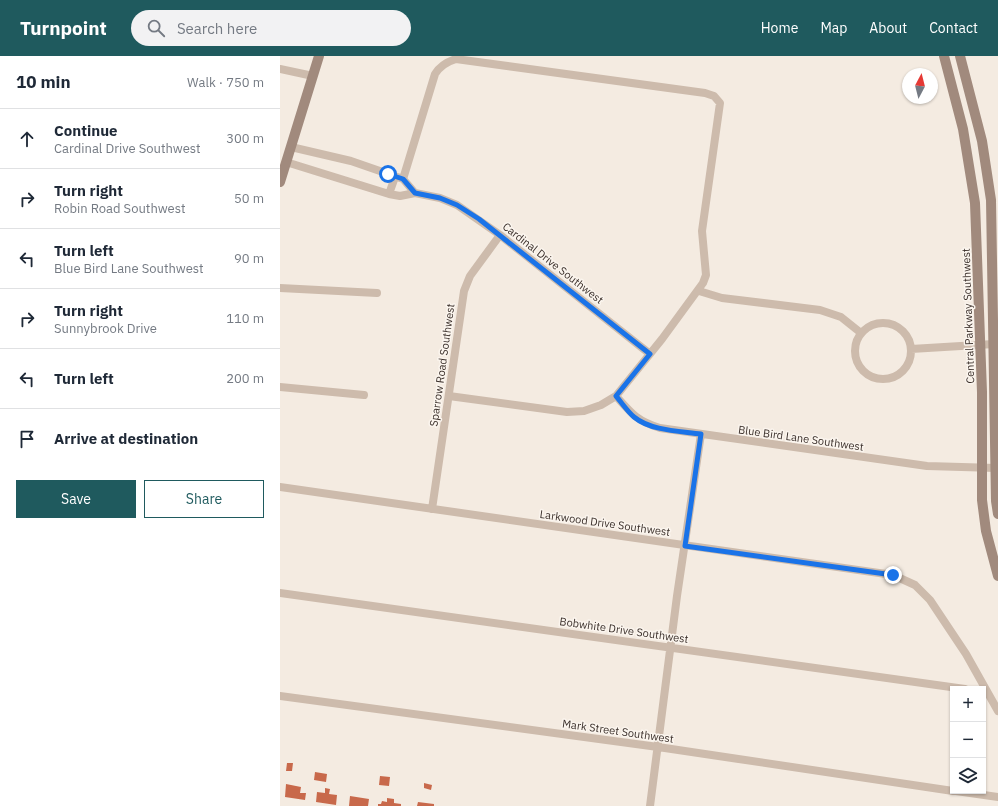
<!DOCTYPE html>
<meta charset="utf-8">
<style>
:root{--surface:#fff;--page:#f2f2f3;--text:#1f2937;--muted:#747a83;--line:#e0e1e3;--accent:#1f5a5e}
body{margin:0;font-family:"IBM Plex Sans",sans-serif;background:var(--page);color:var(--text)}
.controls{position:absolute;right:12px;bottom:12px;display:grid;overflow:hidden;border-radius:0px;box-shadow:0 1px 3px #0004}
.controls button{width:36px;height:36px;display:grid;place-items:center;padding:0;border:0;border-bottom:1px solid var(--line);background:var(--surface);color:var(--text);font:20px sans-serif}
.compass{position:absolute;left:622px;top:12px;width:36px;height:36px;border-radius:50%;background:var(--surface);box-shadow:0 1px 3px #0004;rotate:7deg}
.stop{position:absolute;width:12px;height:12px;margin:-9px;border:3px solid #1a73e8;border-radius:50%;background:#fff}
.stop.end{background:#1a73e8;border-color:#fff;box-shadow:0 1px 4px #0008}
.list{margin:0;padding:0;list-style:none}
h2{display:flex;justify-content:space-between;align-items:center;height:52px;margin:0;padding:0 16px;font-size:17px}
h2 small{font-size:13px;font-weight:400;color:var(--muted)}
.list li{display:grid;grid-template-columns:26px 1fr auto;gap:12px;align-items:center;box-sizing:border-box;height:60px;padding:0 16px;border-top:1px solid var(--line)}
.list b{display:block;font-size:15px;white-space:nowrap}
.list p{margin:0;font-size:13px;white-space:nowrap;color:var(--muted)}
.list em{font-size:13px;font-style:normal;color:var(--muted)}
.actions{display:flex;gap:8px;padding:12px 16px}
.actions a{flex:1;padding:9px 0;border:1px solid var(--accent);border-radius:0px;text-align:center;font-size:14px;color:var(--accent)}
.actions .main{background:var(--accent);color:#fff}
.icon{flex:none;width:22px;height:22px;fill:none;stroke:currentColor;stroke-width:2;stroke-linecap:round;stroke-linejoin:round}
.map{position:relative;flex:none;width:718px;height:750px;overflow:hidden}
header{display:flex;align-items:center;gap:24px;box-sizing:border-box;height:56px;padding:0 20px;background:var(--accent);color:#fff}
header strong{font-size:19px}
nav{display:flex;gap:22px;margin-inline-start:auto;font-size:14px}
.search{width:280px;height:36px;background:var(--page);display:flex;align-items:center;gap:10px;box-sizing:border-box;padding:0 14px;border-radius:22px;color:var(--muted);font-size:15px}
main{display:flex}
aside{flex:1;background:var(--surface)}
.map>svg:first-child{display:block}
.building{fill:#c8694b}
.lines{fill:none;stroke-linecap:round;stroke-linejoin:round}
.street{stroke:#cdbbac;stroke-width:8}
.secondary{stroke:#a18a7d;stroke-width:10}
.route{stroke:#1a73e8;stroke-width:5}
.labels{text-anchor:middle;stroke-width:3;stroke-linejoin:round;paint-order:stroke}
.street-label{font-size:11px;fill:#3b302b;stroke:#fbf5ee}
</style>
<header>
<strong>Turnpoint</strong>
<div class="search"><svg class="icon" aria-label="search" viewBox="0 0 24 24"><circle cx="10" cy="10" r="6"/><path d="M15 15l6 6"/></svg>Search here</div>
<nav><a>Home</a><a>Map</a><a>About</a><a>Contact</a></nav>
</header>
<main>
<aside>
<h2>10 min<small>Walk · 750 m</small></h2>
<ul class="list">
<li><svg class="icon" aria-label="ahead" viewBox="0 0 24 24"><path d="M12 20V5M6 11l6-6 6 6"/></svg><div><b>Continue</b><p>Cardinal Drive Southwest</p></div><em>300 m</em></li>
<li><svg class="icon" aria-label="right" viewBox="0 0 24 24"><path d="M7 20v-9h11M14 6l5 5-5 5"/></svg><div><b>Turn right</b><p>Robin Road Southwest</p></div><em>50 m</em></li>
<li><svg class="icon" aria-label="left" viewBox="0 0 24 24"><path d="M17 20v-9H6M10 6l-5 5 5 5"/></svg><div><b>Turn left</b><p>Blue Bird Lane Southwest</p></div><em>90 m</em></li>
<li><svg class="icon" aria-label="right" viewBox="0 0 24 24"><path d="M7 20v-9h11M14 6l5 5-5 5"/></svg><div><b>Turn right</b><p>Sunnybrook Drive</p></div><em>110 m</em></li>
<li><svg class="icon" aria-label="left" viewBox="0 0 24 24"><path d="M17 20v-9H6M10 6l-5 5 5 5"/></svg><div><b>Turn left</b></div><em>200 m</em></li>
<li><svg class="icon" aria-label="arrive" viewBox="0 0 24 24"><path d="M6 21V4h12l-3 4 3 4H6"/></svg><div><b>Arrive at destination</b></div></li>
</ul>
<div class="actions"><a class="main">Save</a><a>Share</a></div>
</aside>
<div class="map">
<svg width="718" height="750" viewBox="0 0 718 750">
<rect width="100%" height="100%" fill="#f4ebe1"/>
<!-- building -->
<path class="building" d="M7,707H13L12,715H6Z
M35,716L47,718L46,726L34,724Z
M100,720L110,721L109,730L99,729Z
M144,727L152,729L151,734L144,732Z
M6,728L21,731L20,737H26L25,744L5,741Z
M45,732L50,733L49,738L57,739L56,749L36,746L37,736L45,737Z
M70,740L89,743L88,750H69Z
M107,742L114,743V747L121,748V750H98V748H101L102,745L107,746Z
M138,746L154,748V750H137Z"/>
<g class="lines">
<!-- street -->
<path class="street" d="M0,13L33,20
M11,91L71,105L123,123L135,137
M6,106L109,138L120,140L135,137L160,142L177,149L220,179L370,298
M123,123L155,18C160,10 166,6 176,3L425,37L434,40L440,47L422,175L426,219L423,227L382,283L336,340L321,349L304,355L287,356L169,340
M109,138L115,121
M0,232L97,237
M419,235L442,242L540,254L561,261L581,277
M575 295a28 28 0 1 1 56 0a28 28 0 1 1-56 0Z
M631,293L714,288
M0,331L84,339
M336,340C351,357 357,365 380,372L647,410L716,412
M0,431L613,519L635,529L650,544L686,598L718,655
M152,453L184,235L190,220L220,179
M0,537L685,633
M0,640L378,691L673,735
M676,735L718,741
M370,750L397,540L421,378"/>
<!-- secondary -->
<path class="secondary" d="M664,0L683,73L695,147L702,336V444L706,475L718,520
M680,0L702,85L711,144L716,445L718,458
M0,126L39,0"/>
</g>
<g class="lines">
<!-- route -->
<path class="route" d="M108,118L123,123L135,137L160,142L177,149L199,163L370,298L336,340C342,347 347,355 354,361C371,375 400,375 421,378L405,490L613,519"/>
</g>
<g class="labels">
<!-- street labels -->
<g class="street-label">
<text transform="translate(273 207) rotate(38)" y="4">Cardinal Drive Southwest</text>
<text transform="translate(688 260) rotate(-92)" y="4">Central Parkway Southwest</text>
<text transform="translate(162 309) rotate(-82)" y="4">Sparrow Road Southwest</text>
<text transform="translate(521 382) rotate(8)" y="4">Blue Bird Lane Southwest</text>
<text transform="translate(325 467) rotate(8)" y="4">Larkwood Drive Southwest</text>
<text transform="translate(344 574) rotate(8)" y="4">Bobwhite Drive Southwest</text>
<text transform="translate(338 675) rotate(8)" y="4">Mark Street Southwest</text>
</g>
</g>
</svg>
<div class="controls">
<button>+</button>
<button>−</button>
<button><svg class="icon" aria-label="layers" viewBox="0 0 24 24"><path d="M12 4l9 5-9 5-9-5zM3 14l9 5 9-5"/></svg></button>
</div>
<svg class="compass" viewBox="-18 -18 36 36"><path d="M0-13l5 13h-10z" fill="#e53935"/><path d="M0 13l5-13h-10z" fill="#747a83"/></svg>
<div class="stop" style="left:108px;top:118px"></div>
<div class="stop end" style="left:613px;top:519px"></div>
</div>
</main>
